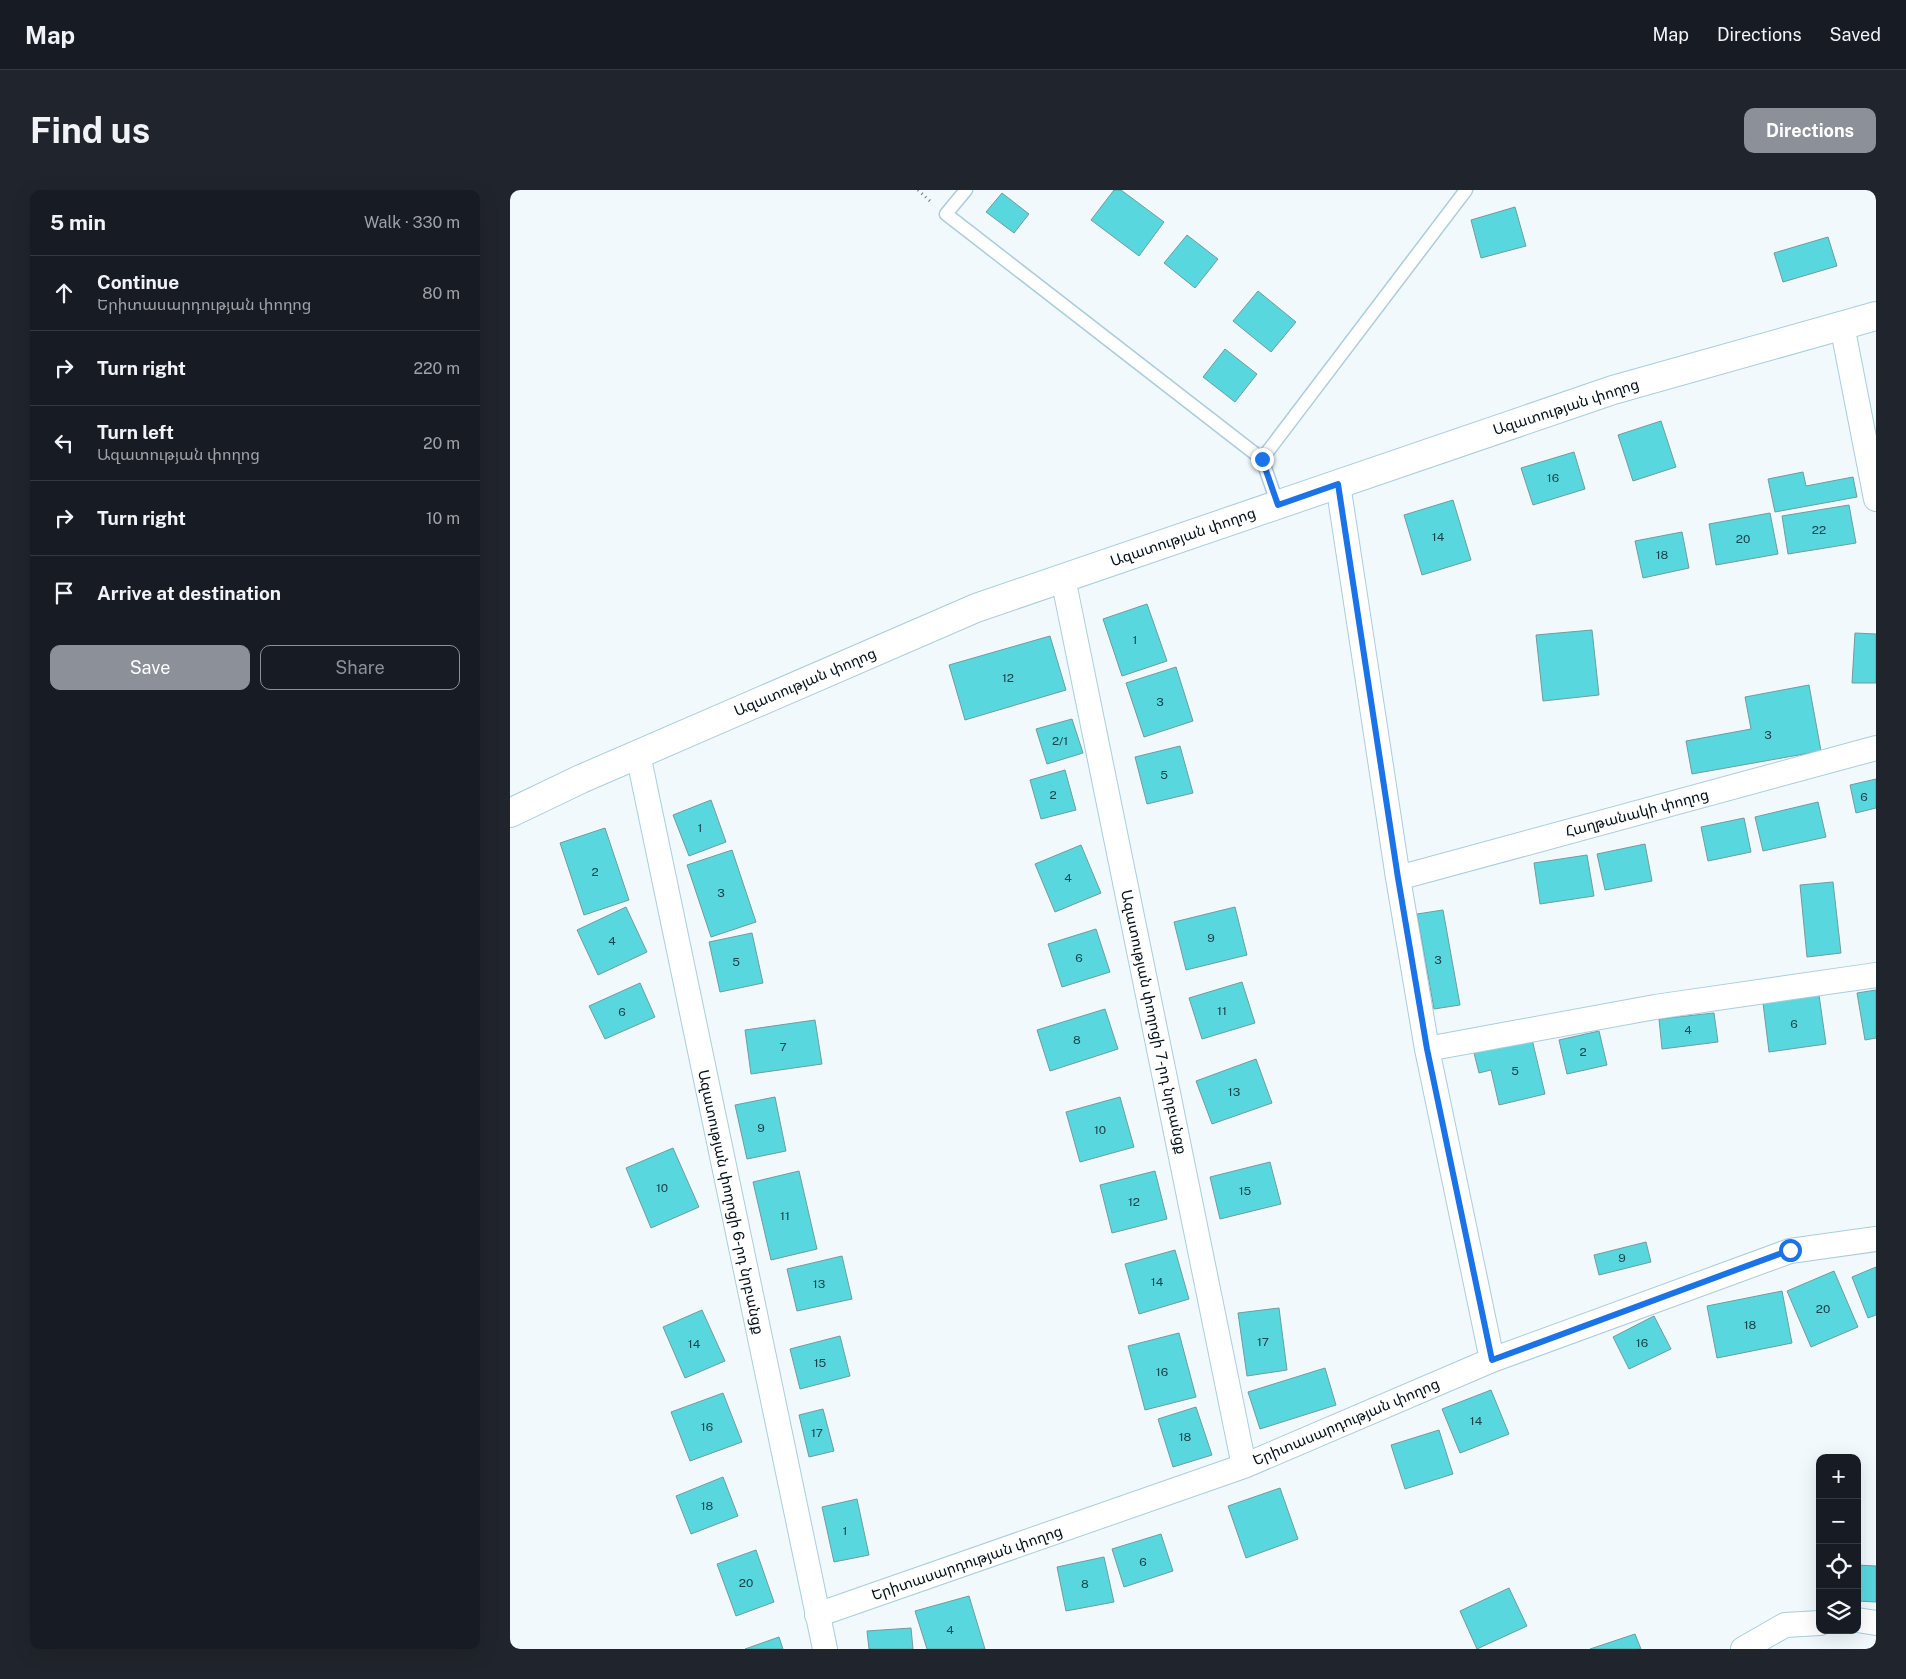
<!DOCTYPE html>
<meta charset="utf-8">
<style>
:root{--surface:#171b24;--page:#20242c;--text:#f1f3f6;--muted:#9ea1a6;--line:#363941;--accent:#8c9099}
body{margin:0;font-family:"Public Sans","Noto Sans Armenian",sans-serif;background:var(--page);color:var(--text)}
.controls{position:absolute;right:15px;bottom:15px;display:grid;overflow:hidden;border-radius:10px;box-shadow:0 5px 20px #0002}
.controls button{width:45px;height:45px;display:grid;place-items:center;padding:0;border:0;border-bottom:1px solid var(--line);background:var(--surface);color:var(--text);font:25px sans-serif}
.stop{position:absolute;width:15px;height:15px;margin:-11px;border:4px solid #1a73e8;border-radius:50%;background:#fff}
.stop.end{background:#1a73e8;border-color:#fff;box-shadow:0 1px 5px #0008}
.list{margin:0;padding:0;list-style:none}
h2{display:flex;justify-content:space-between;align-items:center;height:65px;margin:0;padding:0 20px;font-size:21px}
h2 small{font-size:16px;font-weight:400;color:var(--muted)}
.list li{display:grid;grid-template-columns:32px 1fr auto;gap:15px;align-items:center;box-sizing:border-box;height:75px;padding:0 20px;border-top:1px solid var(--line)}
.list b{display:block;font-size:19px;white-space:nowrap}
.list p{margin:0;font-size:16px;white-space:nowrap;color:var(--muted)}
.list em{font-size:16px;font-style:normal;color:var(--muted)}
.actions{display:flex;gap:10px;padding:15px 20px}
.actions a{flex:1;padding:11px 0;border:1px solid var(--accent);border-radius:10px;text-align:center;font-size:18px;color:var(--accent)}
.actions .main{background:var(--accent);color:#fff}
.icon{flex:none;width:28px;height:28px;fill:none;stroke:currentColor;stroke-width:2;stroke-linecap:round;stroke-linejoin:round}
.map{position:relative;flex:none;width:1366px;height:1459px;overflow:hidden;border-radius:10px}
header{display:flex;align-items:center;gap:30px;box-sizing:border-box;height:70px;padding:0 25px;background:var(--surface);border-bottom:1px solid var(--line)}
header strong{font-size:24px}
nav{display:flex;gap:28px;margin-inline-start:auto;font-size:18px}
.intro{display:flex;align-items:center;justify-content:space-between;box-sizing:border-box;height:120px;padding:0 30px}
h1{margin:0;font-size:35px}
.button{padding:12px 22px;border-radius:10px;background:var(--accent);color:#fff;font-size:18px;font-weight:700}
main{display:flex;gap:30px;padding:0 30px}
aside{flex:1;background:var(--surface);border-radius:10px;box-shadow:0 5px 20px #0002}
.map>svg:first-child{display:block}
.building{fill:#58d7de;stroke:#709c9e}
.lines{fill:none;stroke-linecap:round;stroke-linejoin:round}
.service-casing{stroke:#a8cde0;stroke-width:15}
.minor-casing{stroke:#a8cde0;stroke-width:26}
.tertiary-casing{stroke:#a8cde0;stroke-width:30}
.path{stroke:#707b81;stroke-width:3;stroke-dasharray:1 4;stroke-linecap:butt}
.service{stroke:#fff;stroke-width:12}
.minor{stroke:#fff;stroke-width:24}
.tertiary{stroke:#fff;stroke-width:28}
.route{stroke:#1a73e8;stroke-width:6}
.labels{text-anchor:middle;stroke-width:4;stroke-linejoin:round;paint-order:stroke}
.number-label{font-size:12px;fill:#19424a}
.street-label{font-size:15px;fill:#041118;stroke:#fff}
</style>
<header>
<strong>Map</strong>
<nav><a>Map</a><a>Directions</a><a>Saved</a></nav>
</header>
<div class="intro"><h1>Find us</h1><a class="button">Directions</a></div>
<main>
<aside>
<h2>5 min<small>Walk · 330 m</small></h2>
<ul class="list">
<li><svg class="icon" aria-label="ahead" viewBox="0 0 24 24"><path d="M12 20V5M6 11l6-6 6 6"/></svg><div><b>Continue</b><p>Երիտասարդության փողոց</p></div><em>80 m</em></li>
<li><svg class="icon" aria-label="right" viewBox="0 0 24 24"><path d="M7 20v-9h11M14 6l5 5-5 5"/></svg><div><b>Turn right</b></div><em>220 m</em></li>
<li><svg class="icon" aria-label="left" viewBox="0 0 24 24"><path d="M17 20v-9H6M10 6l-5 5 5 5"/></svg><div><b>Turn left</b><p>Ազատության փողոց</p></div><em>20 m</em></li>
<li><svg class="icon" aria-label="right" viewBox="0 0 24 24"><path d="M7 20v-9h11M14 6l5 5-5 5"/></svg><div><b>Turn right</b></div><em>10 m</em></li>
<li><svg class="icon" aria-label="arrive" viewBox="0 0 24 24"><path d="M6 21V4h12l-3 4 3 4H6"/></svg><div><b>Arrive at destination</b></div></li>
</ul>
<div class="actions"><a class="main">Save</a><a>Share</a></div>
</aside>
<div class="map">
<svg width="1366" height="1459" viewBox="0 0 1366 1459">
<rect width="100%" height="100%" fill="#f1f9fd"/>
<!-- building -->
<path class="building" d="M604,0H611L654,32L629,66L581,30Z
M492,3L519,24L504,43L476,22Z
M1005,17L1016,56L971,68L961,30Z
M677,45L708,69L685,98L654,73Z
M1318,47L1327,76L1273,92L1264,63Z
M748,101L786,132L761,162L723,131Z
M715,159L747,184L725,212L693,187Z
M1151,231L1166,277L1123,291L1108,245Z
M1064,262L1075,299L1023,315L1011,278Z
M1293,282L1296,296L1343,287L1347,307L1265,322L1258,289Z
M943,310L961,370L912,385L894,325Z
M1339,315L1346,353L1278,364L1272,326Z
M1260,323L1268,364L1206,375L1199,334Z
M1172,342L1179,378L1133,388L1125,351Z
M637,414L657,471L612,486L593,429Z
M1082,440L1089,505L1033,511L1026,445Z
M1345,443L1366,444V493H1342Z
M540,446L556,500L455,530L439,475Z
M666,477L683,531L634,547L616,493Z
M1299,495L1311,561L1182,584L1176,551L1241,539L1235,507Z
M562,529L573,563L537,574L526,539Z
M670,556L683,603L637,614L625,567Z
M555,580L566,620L531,629L520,590Z
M1366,589V618L1346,623L1340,595Z
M201,610L216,652L179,666L163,625Z
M1308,612L1316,647L1253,661L1245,627Z
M1234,628L1241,662L1198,671L1191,637Z
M95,638L119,710L74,725L50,653Z
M1135,654L1142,691L1095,700L1087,664Z
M571,655L591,703L545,722L525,674Z
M222,660L246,732L201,747L177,675Z
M1077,665L1084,706L1030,714L1024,673Z
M1323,692L1331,763L1297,767L1290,695Z
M116,717L137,762L88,785L67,740Z
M725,717L737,765L676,780L664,732Z
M933,720L950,815L924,819L907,724Z
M586,739L600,782L552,797L538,754Z
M242,743L253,793L210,802L199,752Z
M732,792L745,833L692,849L679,808Z
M130,793L145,827L95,849L79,816Z
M1366,800V848L1355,850L1347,803Z
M1309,805L1316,854L1259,862L1253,813Z
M595,819L608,859L540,881L527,840Z
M1204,823L1208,852L1152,859L1149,829Z
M305,830L312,874L241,884L235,840Z
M1089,841L1097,875L1057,884L1049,850Z
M1021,845L1035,904L989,915L981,880L969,883L963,859Z
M746,869L762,913L702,934L686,891Z
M265,907L276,961L237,969L225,915Z
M610,907L624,957L570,972L556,922Z
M163,958L189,1017L141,1038L116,978Z
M760,972L771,1014L710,1029L700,987Z
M289,981L307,1059L261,1070L243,992Z
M645,981L657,1029L602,1043L590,995Z
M1136,1052L1141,1072L1089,1085L1084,1065Z
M665,1060L679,1109L629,1124L615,1074Z
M332,1066L342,1109L287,1121L277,1079Z
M1366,1077V1125L1358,1128L1342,1087Z
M1324,1081L1348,1137L1301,1157L1277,1101Z
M1272,1101L1282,1153L1207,1168L1197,1116Z
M769,1118L777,1180L737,1186L728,1123Z
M192,1120L215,1171L175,1188L153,1137Z
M1144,1126L1161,1159L1119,1179L1103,1147Z
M669,1143L686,1207L635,1220L618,1156Z
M330,1146L340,1186L290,1199L280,1159Z
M815,1178L826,1215L750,1239L738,1202Z
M981,1200L999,1244L950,1263L932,1219Z
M213,1203L232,1252L180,1271L161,1222Z
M686,1217L702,1265L663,1277L648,1229Z
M313,1219L324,1261L299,1267L289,1225Z
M929,1240L943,1284L895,1299L881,1255Z
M213,1287L228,1326L181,1344L166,1306Z
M770,1298L788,1349L736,1368L718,1316Z
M347,1309L359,1365L324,1372L312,1317Z
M651,1344L663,1381L614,1397L602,1359Z
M246,1360L264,1412L226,1426L207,1374Z
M594,1367L604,1412L556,1421L547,1377Z
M1347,1375L1366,1376V1412L1347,1411Z
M999,1398L1017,1436L967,1459L950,1421Z
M459,1406L475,1459H417L405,1421Z
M401,1438L403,1459H359L357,1441Z
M1125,1444L1131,1459H1080Z
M269,1447L273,1459H235Z"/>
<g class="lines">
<!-- service casing -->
<g class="service-casing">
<path id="service" d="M456,0L436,24L752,269
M768,315L752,269L956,0"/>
</g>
<!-- minor casing -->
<g class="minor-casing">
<path id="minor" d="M1332,135L1366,309
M828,294L888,688L917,859L982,1170
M553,388L734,1276
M128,564L315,1459
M888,688L1366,558
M917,859L1145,817L1366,785
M307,1425L734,1276L982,1170L1280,1061L1366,1049
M1347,1430L1366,1433
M1233,1459L1275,1435L1310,1433"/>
</g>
<!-- tertiary casing -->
<g class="tertiary-casing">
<path id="tertiary" d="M0,623L71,589L466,418L1103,200L1366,126"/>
</g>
<!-- path -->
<path class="path" d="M408,0L420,11"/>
<!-- service -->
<use href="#service" class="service"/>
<!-- minor -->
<use href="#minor" class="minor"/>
<!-- tertiary -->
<use href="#tertiary" class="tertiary"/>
</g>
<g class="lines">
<!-- route -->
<path class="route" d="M752,269L768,315L828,294L888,688L917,859L982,1170L1280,1060"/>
</g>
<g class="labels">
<!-- number labels -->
<g class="number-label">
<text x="1043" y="292">16</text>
<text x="1309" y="344">22</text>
<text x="928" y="351">14</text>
<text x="1233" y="353">20</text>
<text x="1152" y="369">18</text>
<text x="625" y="454">1</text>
<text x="498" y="492">12</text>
<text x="650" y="516">3</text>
<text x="1258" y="549">3</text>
<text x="550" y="555">2/1</text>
<text x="654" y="589">5</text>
<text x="543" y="609">2</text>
<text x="1354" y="611">6</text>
<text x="190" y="642">1</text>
<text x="85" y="686">2</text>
<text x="558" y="692">4</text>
<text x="211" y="707">3</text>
<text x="701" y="752">9</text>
<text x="102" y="755">4</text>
<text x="569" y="772">6</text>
<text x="928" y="774">3</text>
<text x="226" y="776">5</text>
<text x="712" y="825">11</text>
<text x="112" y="826">6</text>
<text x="1284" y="838">6</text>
<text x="1178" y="844">4</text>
<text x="567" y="854">8</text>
<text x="273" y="861">7</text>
<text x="1073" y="866">2</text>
<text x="1005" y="885">5</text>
<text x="724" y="906">13</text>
<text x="251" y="942">9</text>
<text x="590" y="944">10</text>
<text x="152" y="1002">10</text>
<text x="735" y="1005">15</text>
<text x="624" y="1016">12</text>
<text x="275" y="1030">11</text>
<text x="1112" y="1072">9</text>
<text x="647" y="1096">14</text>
<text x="309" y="1098">13</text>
<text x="1313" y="1123">20</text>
<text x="1240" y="1139">18</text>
<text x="753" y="1156">17</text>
<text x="1132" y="1157">16</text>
<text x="184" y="1158">14</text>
<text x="310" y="1177">15</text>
<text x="652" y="1186">16</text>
<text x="966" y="1235">14</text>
<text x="197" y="1241">16</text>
<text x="307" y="1247">17</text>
<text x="675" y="1251">18</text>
<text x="197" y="1320">18</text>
<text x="335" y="1345">1</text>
<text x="633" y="1376">6</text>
<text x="236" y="1397">20</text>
<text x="575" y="1398">8</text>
<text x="440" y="1444">4</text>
</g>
<!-- street labels -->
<g class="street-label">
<text transform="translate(1056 217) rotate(-18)" y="5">Ազատության փողոց</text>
<text transform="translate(673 347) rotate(-19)" y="5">Ազատության փողոց</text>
<text transform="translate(295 492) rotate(-23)" y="5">Ազատության փողոց</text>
<text transform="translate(1127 623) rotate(-15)" y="5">Հաղթանակի փողոց</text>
<text transform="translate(644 832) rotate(78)" y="5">Ազատության փողոցի 7-րդ նրբանցք</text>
<text transform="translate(221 1012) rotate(78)" y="5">Ազատության փողոցի 6-րդ նրբանցք</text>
<text transform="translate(836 1232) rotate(-23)" y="5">Երիտասարդության փողոց</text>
<text transform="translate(457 1373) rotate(-19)" y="5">Երիտասարդության փողոց</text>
</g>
</g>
</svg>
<div class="controls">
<button>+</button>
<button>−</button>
<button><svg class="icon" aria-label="locate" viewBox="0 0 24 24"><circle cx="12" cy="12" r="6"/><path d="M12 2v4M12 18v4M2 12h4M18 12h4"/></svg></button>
<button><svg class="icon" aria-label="layers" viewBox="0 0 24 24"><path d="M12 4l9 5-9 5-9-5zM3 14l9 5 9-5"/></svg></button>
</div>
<div class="stop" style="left:1280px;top:1060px"></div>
<div class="stop end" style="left:752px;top:269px"></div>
</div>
</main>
